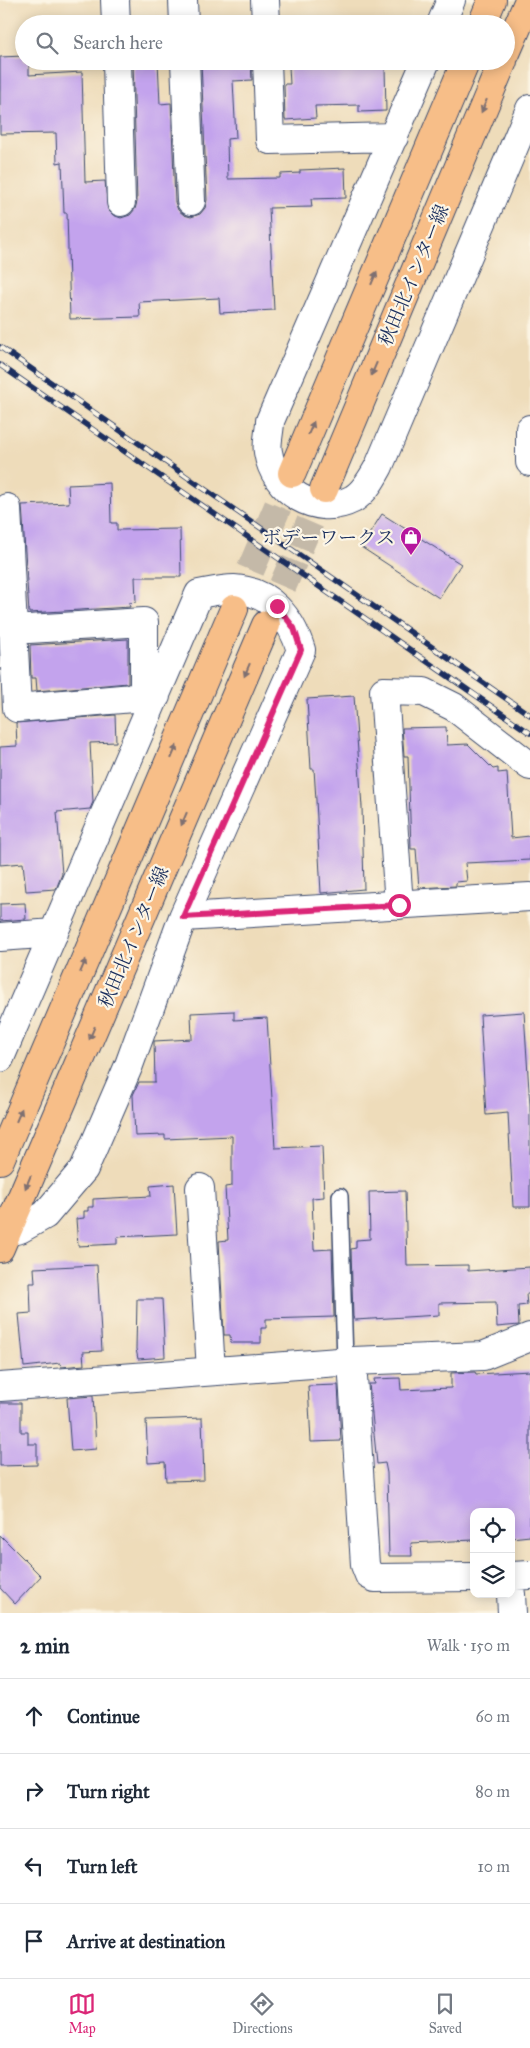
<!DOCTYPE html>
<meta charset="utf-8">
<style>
:root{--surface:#fff;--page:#f6f6f7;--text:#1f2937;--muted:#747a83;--line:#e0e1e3;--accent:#db2777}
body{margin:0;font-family:"IM FELL Great Primer","Noto Serif JP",serif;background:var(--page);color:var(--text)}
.controls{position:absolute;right:15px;bottom:15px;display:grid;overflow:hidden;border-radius:10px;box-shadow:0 2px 12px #0003}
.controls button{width:45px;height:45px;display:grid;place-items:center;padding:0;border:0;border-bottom:1px solid var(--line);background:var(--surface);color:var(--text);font:25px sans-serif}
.stop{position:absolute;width:15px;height:15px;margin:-11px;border:4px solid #db2777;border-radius:50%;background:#fff}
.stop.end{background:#db2777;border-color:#fff;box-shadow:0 1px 5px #0008}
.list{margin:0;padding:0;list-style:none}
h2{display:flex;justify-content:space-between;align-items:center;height:65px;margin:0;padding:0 20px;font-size:21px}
h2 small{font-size:16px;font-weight:400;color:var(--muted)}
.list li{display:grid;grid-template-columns:32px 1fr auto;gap:15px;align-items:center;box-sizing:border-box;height:75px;padding:0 20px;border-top:1px solid var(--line)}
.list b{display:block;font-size:19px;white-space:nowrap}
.list em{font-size:16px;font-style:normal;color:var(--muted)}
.icon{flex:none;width:28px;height:28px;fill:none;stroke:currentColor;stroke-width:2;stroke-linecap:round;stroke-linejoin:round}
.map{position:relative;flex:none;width:530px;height:1613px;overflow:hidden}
.search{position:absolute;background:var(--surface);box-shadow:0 2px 12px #0003;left:15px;right:15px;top:15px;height:55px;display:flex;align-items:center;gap:12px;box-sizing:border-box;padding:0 18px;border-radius:28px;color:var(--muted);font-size:19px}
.sheet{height:365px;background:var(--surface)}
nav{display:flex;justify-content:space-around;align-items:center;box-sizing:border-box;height:70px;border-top:1px solid var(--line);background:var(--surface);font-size:14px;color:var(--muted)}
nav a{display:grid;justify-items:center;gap:2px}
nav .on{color:var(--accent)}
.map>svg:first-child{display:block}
.building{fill:#c3a3ed}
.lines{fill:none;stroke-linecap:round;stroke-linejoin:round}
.primary-tunnel{stroke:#c4b9a8;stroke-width:28;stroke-dasharray:28 14;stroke-linecap:butt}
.lane-casing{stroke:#3b496c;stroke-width:18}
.street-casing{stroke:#3b496c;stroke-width:30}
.primary-casing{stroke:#3b496c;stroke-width:30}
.lane{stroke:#fff;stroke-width:15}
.street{stroke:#fff;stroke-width:28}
.primary{stroke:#f7be88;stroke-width:28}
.rail-casing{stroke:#1b2f5e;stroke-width:5.5}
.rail{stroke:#fcf5e5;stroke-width:4;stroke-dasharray:11;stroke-linecap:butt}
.oneway{fill:#7e6f71}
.route{stroke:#db2777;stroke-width:6}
.labels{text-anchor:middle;stroke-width:4.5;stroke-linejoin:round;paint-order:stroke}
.street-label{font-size:19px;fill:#1b2f5e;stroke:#fcf5e5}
.poi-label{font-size:19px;fill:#1b2f5e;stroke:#fcf5e5;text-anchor:end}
</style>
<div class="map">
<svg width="530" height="1613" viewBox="0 0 530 1613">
<rect width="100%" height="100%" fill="#fcf5e5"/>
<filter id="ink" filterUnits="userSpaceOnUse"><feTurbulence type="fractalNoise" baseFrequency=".02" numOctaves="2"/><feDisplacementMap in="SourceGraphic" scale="10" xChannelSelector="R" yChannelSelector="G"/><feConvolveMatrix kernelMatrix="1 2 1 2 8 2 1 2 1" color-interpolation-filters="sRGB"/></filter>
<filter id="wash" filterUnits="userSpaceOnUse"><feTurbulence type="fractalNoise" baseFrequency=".0096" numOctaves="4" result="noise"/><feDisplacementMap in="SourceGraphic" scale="20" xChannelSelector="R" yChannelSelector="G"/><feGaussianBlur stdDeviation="1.12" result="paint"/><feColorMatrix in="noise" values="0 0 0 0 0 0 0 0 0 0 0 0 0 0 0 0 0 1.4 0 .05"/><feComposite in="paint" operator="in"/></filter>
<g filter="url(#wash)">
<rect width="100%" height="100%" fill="#eedcba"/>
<g id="blocks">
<!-- building -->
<path class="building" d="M230,17L231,24H200L199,18Z
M24,56V61H29V75L82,72L85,182L105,181L108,210L113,215L121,218L130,215L135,209L137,202L133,61H158L160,104L171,103L175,202L178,210L184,215L191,217L200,214L205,208L207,200L201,61H251L252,80L233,81L236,138L227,139L228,179L280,178V174L300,173V170L345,168L346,198L311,199L312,207L269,208L274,310L220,313L219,298L139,302L140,317L70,319L67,213H64L62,162L57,163L56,133L0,134V57Z
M313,66L385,68L386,111L359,112V105L315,106L316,118L285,120L284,84H290L289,67Z
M110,483L111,523H117V530L180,529L181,577H135L136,602L129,603L130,607L29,613L22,505L69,503L68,485Z
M382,514L461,564L439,598L361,547Z
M128,639V683L37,691L36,678H31L30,645Z
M354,696L362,807L364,889L321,893L316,800L314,769H311L307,699Z
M115,715L116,742L90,743L93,802L90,809L57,812L62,874L56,889L26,891L23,863L0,865V747L17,746L16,723Z
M446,727L447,745L468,744L493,769L498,768V773L507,772L511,838L530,836V860L465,863L467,881L456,882V886L419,888L416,849H411L408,756H404L402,728Z
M25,903L26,919L0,921V904Z
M234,1011V1020L267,1018L275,1148L322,1146L324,1197L312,1198L314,1250L332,1249L334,1317L266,1319V1328H261V1343H231L230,1335H224L219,1241L228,1240L225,1187L232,1186V1136L165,1139V1135L135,1136L133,1095L139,1082H155L154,1041L192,1039L191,1013Z
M524,1012L530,1106V1207H513L508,1113L486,1115L480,1015Z
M174,1184L177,1234L117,1237V1244L78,1246L76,1219L84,1218V1211H88V1207H93V1199L151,1196L150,1186Z
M405,1191L407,1266L468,1265V1271L530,1267V1294H526L527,1305L518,1306L519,1325L497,1327L496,1302L439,1303V1315L355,1320L353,1317L351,1249L356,1248V1240L370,1239L369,1192Z
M97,1265L102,1351L83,1352L84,1365L61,1367L60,1363L24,1367L19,1314L31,1313L30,1283H35L34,1268Z
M137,1299H162L165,1357L138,1359L136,1349Z
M530,1371V1536L511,1538V1512H474V1540L411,1543L412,1556H389L387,1473L385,1463L377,1464L369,1384H375L374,1379L400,1378L401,1390L451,1388V1373L475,1372L476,1374Z
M338,1385L341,1441L311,1442L308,1386Z
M93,1396L96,1449L71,1451L67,1398Z
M0,1403H21V1432H28V1444H37V1465L0,1466Z
M202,1418L204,1480L166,1481L165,1462L148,1463L146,1420Z
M0,1535L41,1576L15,1604L0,1588Z"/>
</g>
</g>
<g filter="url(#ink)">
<use href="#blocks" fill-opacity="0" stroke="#3b496c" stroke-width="1"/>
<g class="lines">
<!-- primary-tunnel -->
<path class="primary-tunnel" d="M234,609L292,473
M266,625L324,489"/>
<!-- lane casing -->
<g class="lane-casing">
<path id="lane" d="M340,1196L345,1361"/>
</g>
<!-- street casing -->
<g class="street-casing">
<path id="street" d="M115,0L116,24
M183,0L184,24
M265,0L266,24
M441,24L451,0
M117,61L121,202
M185,61L191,201
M267,61L270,140L394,137
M426,61L270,421C270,431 266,443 268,452C274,491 316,518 353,499C365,492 373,477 379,466L530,109
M530,429V462
M7,508L17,708L156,696
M12,630L144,622V697
M399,905L384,691L424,692L454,707L530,766
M183,917L530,897
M0,937L54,933
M0,1058L199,594C210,592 223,589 234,589C270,591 291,618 301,650L183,917L129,1065L84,1169L45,1215L20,1229L7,1232
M200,1188L211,1371
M352,1361L365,1565L369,1575L375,1578L474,1577
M0,1387L352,1361L483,1356L530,1337
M511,1576L530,1575
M511,1594L512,1613"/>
</g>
<!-- primary casing -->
<g class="primary-casing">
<path id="primary" d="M482,24L492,0
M506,53L529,0
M292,473L466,61
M324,489L503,61
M0,1160L234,609
M0,1248L266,625"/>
</g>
<!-- lane -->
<use href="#lane" class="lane"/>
<!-- street -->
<use href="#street" class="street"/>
<!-- primary -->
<use href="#primary" class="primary"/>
<!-- rail casing -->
<g class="rail-casing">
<path id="rail" d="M0,347L530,715
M0,365L530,733"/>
</g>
<!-- rail -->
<use href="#rail" class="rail"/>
</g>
<!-- one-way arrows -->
<defs><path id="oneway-solid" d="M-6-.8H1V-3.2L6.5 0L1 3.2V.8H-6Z" transform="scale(1.25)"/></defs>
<g class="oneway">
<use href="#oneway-solid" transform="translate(484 106) rotate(113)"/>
<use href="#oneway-solid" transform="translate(374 278) rotate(-67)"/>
<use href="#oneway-solid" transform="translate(374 369) rotate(113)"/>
<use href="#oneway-solid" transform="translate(311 428) rotate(-67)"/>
<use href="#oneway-solid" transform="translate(247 670) rotate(113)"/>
<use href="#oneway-solid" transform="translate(174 752) rotate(-67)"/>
<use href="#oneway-solid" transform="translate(184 819) rotate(113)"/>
<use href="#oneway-solid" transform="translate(83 966) rotate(-67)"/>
<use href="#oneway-solid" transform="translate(92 1033) rotate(113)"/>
<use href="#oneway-solid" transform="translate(19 1115) rotate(-67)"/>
<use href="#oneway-solid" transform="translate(28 1182) rotate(113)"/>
</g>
</g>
<g class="lines" filter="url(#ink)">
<!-- route -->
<path class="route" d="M277,606L294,628L301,650L183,917L399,905"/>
</g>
<!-- icons -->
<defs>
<g id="shop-pin" transform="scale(1.125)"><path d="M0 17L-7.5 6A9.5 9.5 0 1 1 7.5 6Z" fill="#b5179e" stroke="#fcf5e5"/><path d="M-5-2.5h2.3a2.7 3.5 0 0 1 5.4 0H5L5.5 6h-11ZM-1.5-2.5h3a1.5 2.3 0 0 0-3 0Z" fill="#fff"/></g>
</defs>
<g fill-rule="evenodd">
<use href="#shop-pin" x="411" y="537"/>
</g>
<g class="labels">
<!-- street labels -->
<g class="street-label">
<text transform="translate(413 275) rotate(-67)" y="7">秋田北インター線</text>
<text transform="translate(133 937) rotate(-67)" y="7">秋田北インター線</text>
</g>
<!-- poi labels -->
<g class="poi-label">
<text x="395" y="544">ボデーワークス</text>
</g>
</g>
</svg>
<div class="controls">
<button><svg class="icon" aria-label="locate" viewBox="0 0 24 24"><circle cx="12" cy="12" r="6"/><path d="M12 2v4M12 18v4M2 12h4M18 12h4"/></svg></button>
<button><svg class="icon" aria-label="layers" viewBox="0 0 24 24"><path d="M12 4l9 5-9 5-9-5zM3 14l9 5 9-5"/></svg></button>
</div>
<div class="stop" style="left:399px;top:905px"></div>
<div class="stop end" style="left:277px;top:606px"></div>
<div class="search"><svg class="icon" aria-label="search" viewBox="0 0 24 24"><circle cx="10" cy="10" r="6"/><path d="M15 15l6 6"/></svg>Search here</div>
</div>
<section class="sheet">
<h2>2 min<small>Walk · 150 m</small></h2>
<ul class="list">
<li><svg class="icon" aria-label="ahead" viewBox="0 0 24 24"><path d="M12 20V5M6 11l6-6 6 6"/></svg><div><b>Continue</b></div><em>60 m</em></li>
<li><svg class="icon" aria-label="right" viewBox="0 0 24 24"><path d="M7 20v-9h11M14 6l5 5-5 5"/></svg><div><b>Turn right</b></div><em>80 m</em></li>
<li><svg class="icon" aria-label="left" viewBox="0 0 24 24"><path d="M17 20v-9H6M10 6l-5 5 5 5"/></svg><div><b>Turn left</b></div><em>10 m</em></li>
<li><svg class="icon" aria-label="arrive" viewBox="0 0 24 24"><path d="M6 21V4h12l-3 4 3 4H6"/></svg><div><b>Arrive at destination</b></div></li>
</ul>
</section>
<nav>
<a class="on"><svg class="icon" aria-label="map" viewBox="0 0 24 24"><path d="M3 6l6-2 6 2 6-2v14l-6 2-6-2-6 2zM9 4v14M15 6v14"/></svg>Map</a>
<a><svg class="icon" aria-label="directions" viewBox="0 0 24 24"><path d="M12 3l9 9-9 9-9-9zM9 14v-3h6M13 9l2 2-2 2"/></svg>Directions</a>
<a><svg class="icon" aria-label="saved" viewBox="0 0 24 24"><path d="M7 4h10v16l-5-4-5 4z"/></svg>Saved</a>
</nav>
